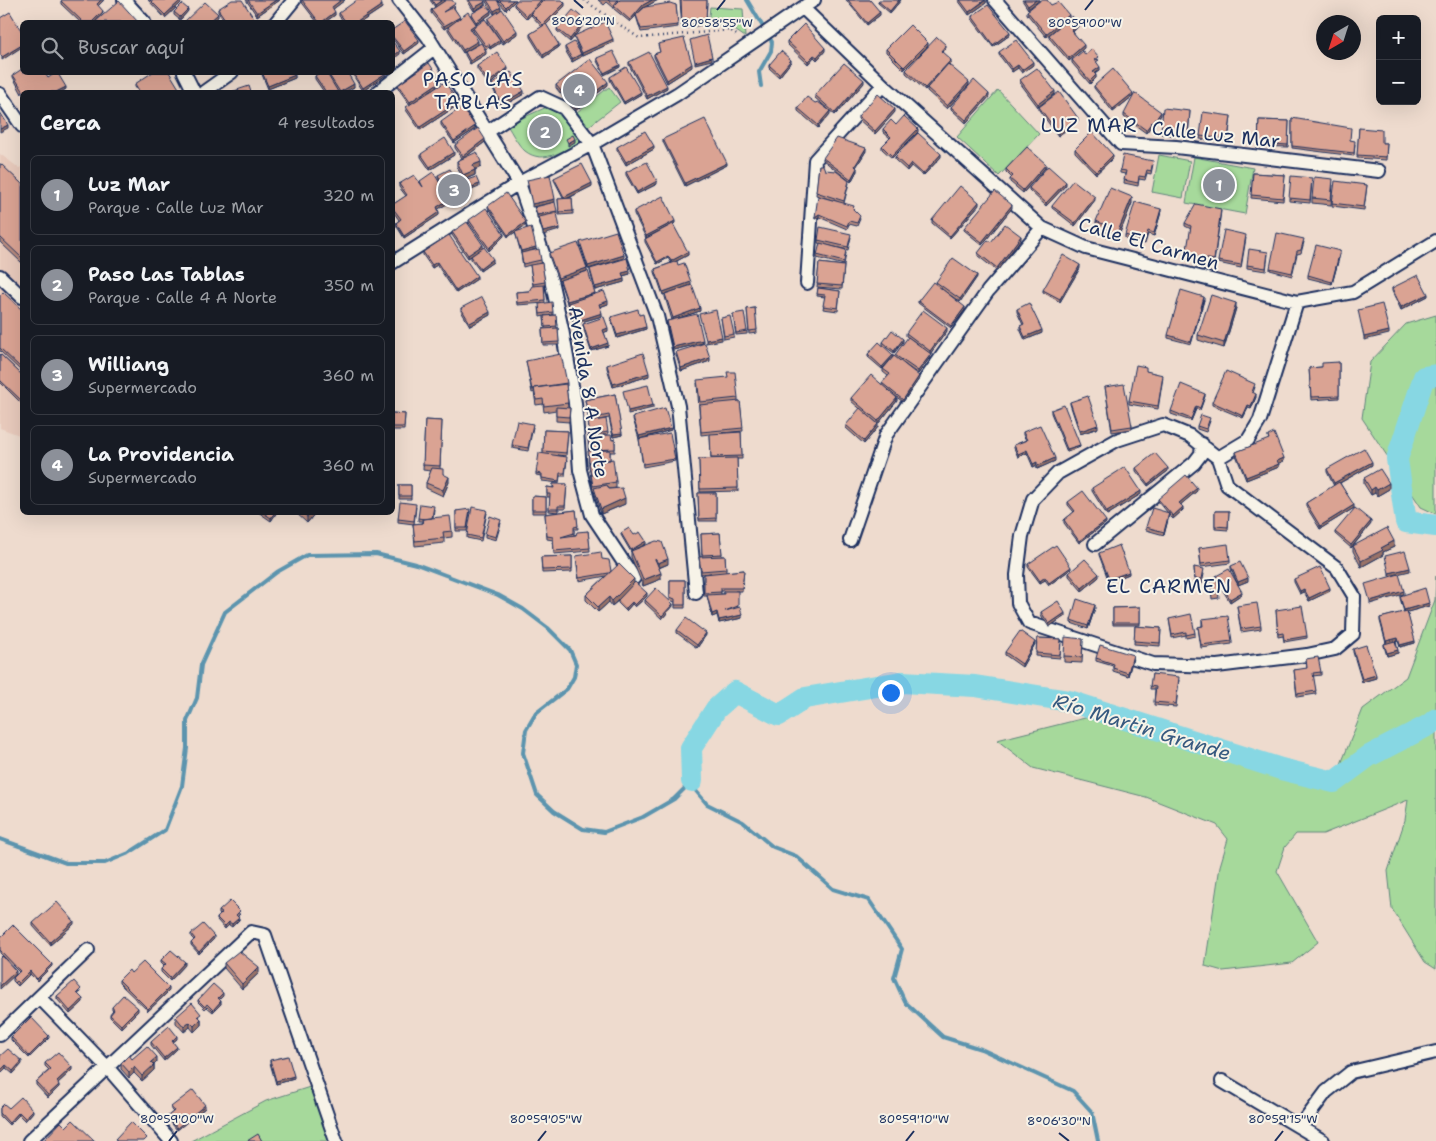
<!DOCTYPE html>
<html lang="es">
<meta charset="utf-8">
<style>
:root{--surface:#171b24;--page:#20242c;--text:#f1f3f6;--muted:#9ea1a6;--line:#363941;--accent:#8c9099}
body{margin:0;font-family:"Shantell Sans",sans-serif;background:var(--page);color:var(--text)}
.controls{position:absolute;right:15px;top:15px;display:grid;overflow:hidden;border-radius:8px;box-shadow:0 5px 20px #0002}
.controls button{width:45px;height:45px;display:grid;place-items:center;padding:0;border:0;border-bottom:1px solid var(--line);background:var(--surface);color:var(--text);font:25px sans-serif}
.compass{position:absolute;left:1316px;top:15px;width:45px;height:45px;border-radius:50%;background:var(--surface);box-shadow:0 5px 20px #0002;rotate:219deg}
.you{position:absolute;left:890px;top:692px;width:18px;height:18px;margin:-12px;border:4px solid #fff;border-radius:50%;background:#1a73e8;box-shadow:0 0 0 8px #1a73e833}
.badge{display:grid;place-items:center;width:32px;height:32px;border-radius:50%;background:var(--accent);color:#fff;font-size:16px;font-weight:700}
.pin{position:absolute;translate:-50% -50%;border:2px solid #fff;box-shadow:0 1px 5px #0006}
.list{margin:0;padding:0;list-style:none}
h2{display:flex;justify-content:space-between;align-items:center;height:65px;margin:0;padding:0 20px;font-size:21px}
h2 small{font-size:16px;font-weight:400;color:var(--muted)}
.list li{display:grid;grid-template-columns:32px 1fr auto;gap:15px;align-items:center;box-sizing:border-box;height:80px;margin:0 10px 10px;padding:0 10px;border:1px solid var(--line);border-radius:8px}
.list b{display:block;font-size:19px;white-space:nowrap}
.list p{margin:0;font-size:16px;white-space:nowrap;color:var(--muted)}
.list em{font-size:16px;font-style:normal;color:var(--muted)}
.icon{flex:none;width:28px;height:28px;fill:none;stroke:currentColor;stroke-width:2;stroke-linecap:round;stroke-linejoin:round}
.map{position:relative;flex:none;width:1436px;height:1141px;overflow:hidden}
.search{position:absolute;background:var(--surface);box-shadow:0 5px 20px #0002;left:20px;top:20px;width:375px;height:55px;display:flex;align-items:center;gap:12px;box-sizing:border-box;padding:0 18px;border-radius:8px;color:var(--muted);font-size:19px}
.panel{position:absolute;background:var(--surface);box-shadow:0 5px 20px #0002;left:20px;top:90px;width:375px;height:425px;border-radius:8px}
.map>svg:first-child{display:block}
.built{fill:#e8cabc}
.green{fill:#a6d99b;stroke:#60847c}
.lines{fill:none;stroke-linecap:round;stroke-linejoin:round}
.stream{stroke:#5c94ae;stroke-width:4}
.river{stroke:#87d7e3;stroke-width:22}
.minor-casing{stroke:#1b2f5e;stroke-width:16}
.path{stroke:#1b2f5e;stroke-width:2.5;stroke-dasharray:1 4;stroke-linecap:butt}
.minor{stroke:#f7f3e8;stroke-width:12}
.wall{fill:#bb8c7e;stroke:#1b2f5e;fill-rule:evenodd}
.shaded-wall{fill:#997267;stroke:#1b2f5e}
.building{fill:#daa393;stroke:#1b2f5e}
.ticks{fill:none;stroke:#1b2f5e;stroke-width:2}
.labels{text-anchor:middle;stroke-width:4;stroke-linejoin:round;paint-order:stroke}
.street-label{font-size:19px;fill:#1b2f5e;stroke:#f7f3e8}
.neighbourhood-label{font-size:20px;letter-spacing:1px;fill:#1b2f5e;stroke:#f7f3e8}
.water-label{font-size:20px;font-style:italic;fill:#36597f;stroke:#f7f3e8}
.ticks-label{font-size:12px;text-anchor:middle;fill:#1b2f5e;stroke:#f7f3e8;stroke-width:4;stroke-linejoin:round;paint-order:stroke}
</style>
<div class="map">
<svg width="1436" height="1141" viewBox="0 0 1436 1141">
<rect width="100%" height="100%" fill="#eedbce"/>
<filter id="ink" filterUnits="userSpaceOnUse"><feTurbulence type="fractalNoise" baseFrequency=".02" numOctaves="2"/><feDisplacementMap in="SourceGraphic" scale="10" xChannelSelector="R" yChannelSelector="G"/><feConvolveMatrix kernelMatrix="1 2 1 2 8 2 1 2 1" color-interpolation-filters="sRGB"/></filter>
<g filter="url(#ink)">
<!-- built -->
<path class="built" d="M0,154L19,168L22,167V436L0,428Z"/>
<!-- green -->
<path class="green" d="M710,7L743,9L745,37L729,26L708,24Z
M609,87L620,102L588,127L577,112Z
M998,90L1039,134L999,176L957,137Z
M549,106L566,113L583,140C566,149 544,166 525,151C518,145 512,133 507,125Z
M1159,155L1190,161L1183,198L1152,192Z
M1194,157L1253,168L1245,214L1186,203Z
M1436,315V514L1421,507L1362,418L1370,362L1406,324Z
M1436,576V969L1425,962L1392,909L1388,871L1405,820L1408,800L1323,834H1296L1285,847L1277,871L1318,942L1292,963L1223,971L1205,966L1220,866L1228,839L1217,825L1146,797L1033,768L997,740L1093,716L1333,784L1363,709L1406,677L1435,600Z
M313,1086L331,1141H191L266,1101Z"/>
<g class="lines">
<!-- stream -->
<path class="stream" d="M747,0L772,42L771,51L759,72L761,86
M0,839L66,863H105L129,853L165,830L182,786L187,748V721L197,698L201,665L225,612L277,572L307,555L376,554L416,564L498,595L523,609L548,628L570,650L576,664L574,677L567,689L536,713L526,730L523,753L537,795L554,811L583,829L604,832L643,817L674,799L692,781L696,791L707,804L743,822L773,847L796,856L833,889L869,900L902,949L894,978L905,1002L943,1037L981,1049L1073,1091L1092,1112L1098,1141"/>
<!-- river -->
<path class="river" d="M1436,375L1424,377L1397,459L1406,522L1436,526
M692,781L691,748L716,709L735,692L779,715L805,698L864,688L902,682L975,686L1069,701L1281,769L1334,782L1369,756L1429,725L1436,719"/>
<!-- minor casing -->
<g class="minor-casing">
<path id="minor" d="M124,0L144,22
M399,0L428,37L519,183L549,271L562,329L575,403L580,470L592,515L634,578
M995,0L1121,144L1176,147L1379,171
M803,8L883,85L1042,228L1086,248L1297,302L1353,292L1436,241
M276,22L294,0
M184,72L194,92
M204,92L232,72
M378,92L434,48
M0,94L22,126
M487,132L540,97L564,108L592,144L657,316L678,406L696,593
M392,263L519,183L592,144L677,94L814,0
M0,276L22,297
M807,283L815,160L883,85
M1218,458L1190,436L1163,425L1117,440L1058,473L1033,499L1022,536L1017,575L1018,603L1029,623L1153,664L1217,666L1307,655L1335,649L1353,634L1354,596L1337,568L1227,485L1218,458L1248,440L1260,420L1297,302
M850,540L886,435L988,291L1042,228
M1095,544L1194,463L1201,454L1202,444
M40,998L107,1067L171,1141
M0,1035L88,950
M1222,1081L1323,1141
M1300,1127L1326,1092L1351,1072L1436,1052
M29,1141L251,932L265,935L336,1141"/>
</g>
<!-- path -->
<path class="path" d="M584,0L639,38L730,30L739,37"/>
<!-- minor -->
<use href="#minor" class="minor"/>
</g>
<!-- wall -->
<path class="wall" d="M148,0H181V3L165,18Z
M246,0H280L257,16Z
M300,0H345L333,9L335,15L325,22H317Z
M430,0H446L455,7L454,8L460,18L471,17V14H491L476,24V26L500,43L490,49L489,47L486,49L473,31V29L471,30L478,44L463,53L448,30V27L449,26L444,29L431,13V10L435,7Z
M467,0H484L485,5L474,11Z
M485,0H516L506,10L498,1L494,14Z
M598,0H658L643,8L639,12L676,5L678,27L641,32L636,16L630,22L614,9V7V8L607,2L604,5Z
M680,0H707L706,24L682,29Z
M846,0H870L880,15L867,25Z
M901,0L890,13L878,3V1Z
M958,0H986V3L969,15Z
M1022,0H1040L1028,9Z
M1047,0L1046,37L1027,14V11Z
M61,1L98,6L103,13L95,22H80L61,4Z
M514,4L565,6L546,24L559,47L543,58L530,37V34L542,27L531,15V14L527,19L514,6Z
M382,8L361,22H344L339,16V13Z
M218,9L255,22H225L218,12Z
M188,11L180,20L174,15V12Z
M972,16L1010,35L993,47L972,19Z
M488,19L517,34L503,44L488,22Z
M585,23L575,35L613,42L582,56L574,38V37L570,42L557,31V29Z
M1078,27L1073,32L1084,48L1069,61L1049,38V35Z
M392,30L419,43L404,54L392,38Z
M787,41L825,51L817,60L814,57L808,64L787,44Z
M658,44L692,67L667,83L654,57V54L660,52Z
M928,46L904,70L886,52V49Z
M565,47L581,57L572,62L565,50Z
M946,48L942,52L951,63L949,65L969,85L947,109L927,91V88L935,79L925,90L906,73V70Z
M465,52L486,54L470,64L465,55Z
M999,52L1033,65L1022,73L1018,68L1012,72L999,55Z
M1085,55L1099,60L1096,62L1100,70L1095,74L1096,78L1090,84L1072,63V60Z
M597,58L620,67L604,75L597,61Z
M629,62L667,88L647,99L629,65Z
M791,62L779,77L769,68V65Z
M477,66L508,70L489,85L477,69Z
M261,72H294L295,78L268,89Z
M320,72H347L354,87L345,92H324L315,79V76Z
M351,72H386V75L363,91Z
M13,75L48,78L66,89L61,92H22V94L13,77Z
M610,77L641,94L624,104L610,80Z
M1020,80L1055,94L1038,107L1020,83Z
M441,83L410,105L398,88V85Z
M864,83L835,115L815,98V95Z
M135,84L180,92H139L135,87Z
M492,84L524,94L501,107L492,86Z
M556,85H608L575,111L556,88Z
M1094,86L1133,96L1113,112L1094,88Z
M989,97L966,123L951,109V107Z
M815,103L830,114L818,128L798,111V108Z
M458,105L420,130L406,110V107Z
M1039,107L1078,121L1058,136L1039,110Z
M1190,111L1188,137L1161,134V131Z
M895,112L875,134L858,119V116Z
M1124,114L1161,115L1153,126L1152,125L1146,133L1124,117Z
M1231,116L1228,142L1200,139V136Z
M1292,118L1350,140L1355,144L1354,156L1292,148Z
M1259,120L1289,121L1288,147L1258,146Z
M441,122L475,129L454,143L441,125Z
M1359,128L1382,143H1387L1386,160L1357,158Z
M883,129L918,132L892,158L882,149V146L890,138L883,132Z
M663,139L727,165L685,186L663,142Z
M485,142L464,158L481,167L475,170V175L463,180L457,166V161L462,158L455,148V145Z
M617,147L654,149L626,165L617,150Z
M1075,149L1113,158L1096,174L1075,152Z
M866,151L856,167L857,171L851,182L823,160V158Z
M421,154L454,155L430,170L421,157Z
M895,157H941L923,176L911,166L907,171L895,160Z
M0,164L22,184V263L0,242Z
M1153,164L1151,174L1147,173L1145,180L1139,179L1138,186L1124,183L1125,174L1120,173V170Z
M819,165L825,170L849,183L844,203L853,209L860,219L857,226L849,224L847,229L819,217L815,219V217L839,202L816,195Z
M1046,167L1023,193L1010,182V179L1012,178L1006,172V169Z
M626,172L657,184L637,194L626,175Z
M1253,173L1285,175L1283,201L1251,198Z
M438,175L463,195L451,202L450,200V202L438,209L439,215L404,238L396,225V223L399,220L392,210V205L406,196L399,187V184L420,183V181L445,191L438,178Z
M554,178L592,186L567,199L572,198L573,214L559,215L558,199H564L554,180Z
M1312,181L1310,203L1289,201V198Z
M1066,185L1046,206L1029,190V188Z
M1333,185L1331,205L1312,203V198Z
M1367,185L1364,210L1332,206V203Z
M1095,200L1075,226L1052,208V206Z
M1132,203L1117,240L1106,236V231L1096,226V221Z
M979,205L950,238L932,223V220Z
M488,206L526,225L517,231L536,249L531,251L541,260L545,282V285H544L545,303L517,305L516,292L529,291L533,286L530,265L523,267L521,253L515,232L508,237L488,208Z
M1012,208L982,245L964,230V228Z
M634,211L675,223L673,225L688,255L675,262L691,285L663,295L655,272V269L671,263L668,258L657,264L645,242V239L646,238L634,214Z
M1221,211L1214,263L1186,258L1191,229L1185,226V223Z
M1161,212L1154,236L1148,234L1145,244L1125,238V235Z
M469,220L504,236L489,251L469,223Z
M452,232L483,248L468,258L452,235Z
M851,237L848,250L818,243V240Z
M1246,238L1241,268L1218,263V261Z
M1021,239L997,271L978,256V253L991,242Z
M580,242L624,258L594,268L630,274L623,276L624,282L595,290L590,271V269H588L580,245Z
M1304,242L1301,253L1297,254L1292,276L1270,270V268Z
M423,252L477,279L456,293L437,265L432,268L423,255Z
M549,253L587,271L595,294L608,304L600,307L602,316L574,324L560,282V280L558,281L549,256Z
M846,253L844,265L817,258V255Z
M1268,254L1266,271L1247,268V265Z
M1340,254L1332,284L1308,278V275Z
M471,256L493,262L480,271L471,259Z
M819,263L844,266L842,289L817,287Z
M1080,268L1060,302L1043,292V290Z
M977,277L960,302L940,288L965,310L951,328L918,303V301L936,284V282Z
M818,288L840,291L838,311L823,309L825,297L817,296Z
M1392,288L1428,296L1401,310L1392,291Z
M665,294L700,311L679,318L703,343L673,350L667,324V321L672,320L665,297Z
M0,295L22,310V372L0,351Z
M1204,300L1191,344L1168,338V335Z
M539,307L553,312V315L544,316L556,315L557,328H558L559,345H543L542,329L545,328L544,316L540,317Z
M461,308L490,315L470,326L461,311Z
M755,308L757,333L749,334L747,309Z
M1236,308L1224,348L1198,340V335Z
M1017,309L1042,333L1025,340L1020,329V326L1023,325L1017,312Z
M733,314L747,331V334L736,335Z
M639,315L646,329L617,338L611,320V317Z
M721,318L734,334V337L724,339Z
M583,324L608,331L604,332L608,346L591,351L583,327Z
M947,331L930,354L931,356L918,374L904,364L919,379L903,402L889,391L897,401L878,424L851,401V398L882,385V383L888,376L883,372V369L887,364L882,369L868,357V354L893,357L895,356V355L918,344L906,336V333Z
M883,342H903L894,353L883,345Z
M676,352L710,361L681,371L676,355Z
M0,354L22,375V404L0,382Z
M526,361L567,383V386H566L568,407L570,408L569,422L556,421V410L544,412L543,404L536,405L534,392L532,393Z
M1339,362V398L1311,400L1309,368L1322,367Z
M607,365L649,376L613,387L607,368Z
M1146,371L1163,377L1158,409L1129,404V401Z
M697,383L738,398V401H740L743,431L722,433L741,432L742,459H737L738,491L700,492L699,459H711L710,434L701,435Z
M1105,387L1132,426V429L1112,432Z
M1255,387L1253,393L1256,397L1251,409L1248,408L1243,418L1212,405V402Z
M615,394L622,435L613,437L609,418L599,420L608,432V435H603L612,440L615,439V452H610V460L616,482V488L608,489L625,504L601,514L594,491H593L589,465L588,436H589L588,422L589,421L585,400Z
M1205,396L1200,410L1196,409L1191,421L1171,414V411Z
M1070,402L1098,428L1080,434L1070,404Z
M1051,410L1080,447L1067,452L1051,413Z
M392,413L405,414L404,430H392Z
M633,417L671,430L640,439L675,459V461L643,467L639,439L633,419Z
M425,420L442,421L440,468L443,474L449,482L443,496L426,488V483L431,471L423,470Z
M1210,421L1206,432L1197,429V426Z
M846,425L878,427L864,444L846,428Z
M533,427L528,451L512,448V445Z
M544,430L568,431L566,456L557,455L567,460L565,476H560L559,483L542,481V476L536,475V473L543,453Z
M1023,432L1055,461L1037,469V465L1033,467L1027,453L1018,457L1014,448V445L1026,440L1023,435Z
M1268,436L1284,461L1278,463L1279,467L1246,480L1236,455V452L1269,440Z
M1372,465L1340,483L1354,508L1320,529L1306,506V503L1334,486L1327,472V469Z
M1136,468L1168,471L1148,486L1136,471Z
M1364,478L1389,489L1377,496L1375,493L1371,495L1364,484Z
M553,484H567L565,509H558V512L549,511L550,497H547V487L553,488Z
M399,485H411V499H399Z
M1092,488L1141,494L1107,515L1092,491Z
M1197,491L1181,504L1183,510L1173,519L1169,515L1164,535L1146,530V527L1168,513L1158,501V499Z
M698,493H716V521H699Z
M532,496L546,497V513H532Z
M1068,502L1106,523L1079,543L1064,523V520L1074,512L1068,505Z
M416,507L414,524L398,522V519Z
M434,509L433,518L452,531V537L444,538V543L415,546L413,524L422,523V521H418V518Z
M576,510L578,529H574V535L588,531L590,551L554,554L553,540L547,539L545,514Z
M456,511H470L467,531H456Z
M1215,511H1229L1228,530L1215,529Z
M258,512H277L271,521Z
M295,512H316L307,523Z
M487,513L481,541L467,538V535Z
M501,523L496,540L485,537V534Z
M1371,524L1353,546L1394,547L1383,552V555L1361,567L1353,551V546L1351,548L1335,534V532Z
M621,533L634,535L646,544L636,549L668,564L659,568L661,579L643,586L631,557V552L621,535Z
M720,533L722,556H725L726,572L744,570L742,591H735L738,608L742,618L719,623L717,615L712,617L707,596H704V574L711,573L701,574L699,557H702L701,534ZM721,591H724V594H721Z
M1199,548L1230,560V563L1201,567Z
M1099,553L1129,574L1109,582L1099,555Z
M572,556V572L542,573L541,557Z
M576,556L602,559L611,571L634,584L647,596L635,607L632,604L626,611L618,603V601L612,606L609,602L598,612L586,600V595L606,576L579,581Z
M1028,564L1071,569L1049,585L1045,580L1040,583L1028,567Z
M1231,566L1248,581L1238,585L1231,569Z
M1194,567L1204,574L1202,584L1195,585Z
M1069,573L1099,577L1082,591L1069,576Z
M1216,576L1242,594L1230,602L1217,581L1219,598L1212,599L1210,580L1216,579Z
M1294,579L1330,591L1309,601L1304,592L1300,594L1294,582Z
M670,580H685V608H675V602L670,600Z
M1400,596L1429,606L1407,612L1415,643L1400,647L1398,641H1396L1398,653L1387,656L1384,646V644L1386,643L1380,621V618L1404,612L1400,598Z
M645,600L673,606L662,619L645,603Z
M1237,606L1261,626V629L1241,632Z
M1140,607V625H1113V608Z
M1095,608L1088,629L1071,623V620Z
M1276,610L1307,636V638L1284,642L1283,636L1278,637Z
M1041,612L1065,616L1049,627L1041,615Z
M1169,619L1195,633V636L1186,638V635L1172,638Z
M1202,619L1232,641V644L1201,648L1198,627L1202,626Z
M1135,626L1161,628L1160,646L1134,644Z
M677,630L706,635L697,648L677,633Z
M1037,638L1061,639L1060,658L1036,656Z
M1083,639L1082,663L1064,662V656Z
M1035,644L1022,667L1005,655V652Z
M1353,649L1376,678L1362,682L1353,652Z
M1096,658H1133L1128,676L1113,671V666L1096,661Z
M1306,659L1321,672V675L1313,676L1316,694L1297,697L1294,670L1307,669Z
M1152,674L1179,680L1176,707L1154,705L1155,689H1150Z
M219,911L240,914L238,916L239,920L232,927L229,925L225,929L217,920V918L220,915L219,914Z
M33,923L74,924L50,945L33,926Z
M191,934L214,939L199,954L191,945V943L194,940L191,937Z
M0,938L52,966L37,981L30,974L18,986L13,981V978L19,972L0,953Z
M161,960L185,965L170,981L161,972V969L164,966L161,963Z
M224,963L259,973L242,989L224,968Z
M131,973L169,991L148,1011L119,983V980Z
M81,992L78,994L83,1002L70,1014L57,999V996Z
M223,996L219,999L221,1004L213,1012L207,1007L205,1009L198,1002V1000Z
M112,1007L138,1011L121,1028L110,1017V1015L113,1011L112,1010Z
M176,1017L201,1019V1025L194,1032L190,1027L184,1032L176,1023Z
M11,1037L49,1038L29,1058L11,1040Z
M177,1039L173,1042L177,1049L164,1061L151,1045V1042Z
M0,1056L22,1064L13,1074L6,1068Z
M132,1059L157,1062L154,1065V1070L142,1081L134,1073L129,1078L121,1069V1063Z
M270,1060L294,1079L276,1084L270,1063Z
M45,1063L72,1070L58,1083L59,1087L48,1098L36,1085V1082L49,1070L45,1066Z
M171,1107L205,1108L177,1130L168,1119V1116L173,1112L171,1110Z
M0,1108H9L33,1112L25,1121L19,1115L9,1125L0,1116Z"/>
<!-- shaded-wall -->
<path class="shaded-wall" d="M101,0H104L97,7V4Z
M181,0V3L165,18V15Z
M276,0H280L257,16V13Z
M341,0H345L332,10V7Z
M442,0H446L435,8V5Z
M513,0H516L506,10V7Z
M541,0H544L527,19V16Z
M652,0H658L643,8L630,22V20L643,5Z
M899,0H901L890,13V11Z
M986,0V3L969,15V12Z
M1036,0H1040L1028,9V6Z
M485,2V5L474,11V8Z
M565,3V6L543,28V25Z
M382,5V8L361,22H357Z
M501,7V10L494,14V11Z
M188,9V11L180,20V17Z
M103,11V13L95,22H92Z
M491,11V14L476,24V27L470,31V28L476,24V22Z
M335,12V15L325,22H322Z
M880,12V15L867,25V23Z
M218,14V17L212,22H209Z
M1069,15V18L1046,37V34Z
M460,17V20L444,29V26Z
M585,20V23L570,42V39Z
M1078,24V27L1071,33V30Z
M517,31V34L503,44V41Z
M1010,32V35L993,47V45Z
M613,39V42L582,56V53Z
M419,40V43L404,54V51Z
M500,40V43L490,49V47Z
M478,41V44L463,53V50Z
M928,43V46L904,70V67Z
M22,45V47L2,60V57Z
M559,45V47L543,58V55Z
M946,45V48L941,53V51Z
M1084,45V48L1069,61V58Z
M825,48V51L817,60V57Z
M400,51V54L392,60V57Z
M486,51V54L470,64V61Z
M581,54V57L572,62V59Z
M814,55V57L808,64V61Z
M712,57V60L695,64V62Z
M791,60V62L779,77V74Z
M951,60V63L925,90V88Z
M1033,62V65L1022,73V70Z
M692,64V67L667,83V80Z
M620,65V67L604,75V73Z
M1018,65V68L1012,72V69Z
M1100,67V70L1093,75V72Z
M508,68V70L489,85V82Z
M386,73V75L363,91V88Z
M295,75V78L268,89V86Z
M1096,75V78L1090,84V81Z
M864,80V83L835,115V113Z
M441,81V83L410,105V102Z
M608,82V85L575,111V108Z
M969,82V85L947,109V106Z
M354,84V87L345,92H340Z
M667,86V88L647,99V96Z
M66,87V89L61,92H56Z
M524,91V94L501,107V104Z
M1055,91V94L1038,107V104Z
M641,92V94L624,104V102Z
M1133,93V96L1113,112V109Z
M989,94V97L966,123V120Z
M458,102V105L420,130V127Z
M895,109V112L875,134V131Z
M830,111V114L818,128V125Z
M1161,112V115L1153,126V123Z
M1078,118V121L1058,136V133Z
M1152,122V125L1146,133V130Z
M8,125V128L0,132V129Z
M475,126V129L454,143V141Z
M918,129V132L892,158V156Z
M485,139V142L463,159V156Z
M575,139V142L568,146V143Z
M654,146V149L626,165V162Z
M866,148V151L855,169V166Z
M454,152V155L430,170V167Z
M941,154V157L923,176V174Z
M1113,155V158L1096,174V172Z
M481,162V167L473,170V165Z
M727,163V165L685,186V183Z
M911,163V166L907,171V168Z
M1046,164V167L1023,193V190Z
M857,168V171L851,182V179Z
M475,170V175L463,180V175Z
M657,181V184L637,194V192Z
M1066,182V185L1046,206V203Z
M592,183V186L564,200V197Z
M479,184V187L467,192V189Z
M463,192V195L451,202V199Z
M1095,197V200L1075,226V223Z
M1132,197V203L1117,240V234Z
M450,199V202L437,210V207Z
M555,199V202L532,207V204Z
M979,202V205L950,238V236Z
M1012,205V208L982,245V242Z
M1161,209V212L1154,236V233Z
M557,211V214L537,218V215Z
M439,212V215L404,238V236Z
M819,214V217L815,219V217Z
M675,221V223L646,238V236Z
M526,222V225L508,237V235Z
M560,228V230L543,235V232Z
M504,234V236L489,251V248Z
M1021,236V239L997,271V268Z
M483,245V248L468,258V255Z
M536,247V249L521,254V251Z
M1340,251V254L1332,284V282Z
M688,252V255L671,264V261Z
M624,255V258L588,269V266Z
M668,256V258L657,264V262Z
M493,259V262L480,271V269Z
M437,262V265L432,268V265Z
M1080,265V268L1060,302V299Z
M587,268V271L558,281V278Z
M630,271V274L622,276V273Z
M977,275V277L960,302V299Z
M477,276V279L456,293V291Z
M624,279V282L595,290V287Z
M691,282V285L663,295V292Z
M595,293V295L567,304V301Z
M1428,294V296L1401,310V307Z
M1204,297V300L1191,344V342Z
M608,301V304L599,307V304Z
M1236,303V308L1224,348V343Z
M965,307V310L951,328V326Z
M700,308V311L673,320V318Z
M490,312V315L470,326V323Z
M602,313V316L574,324V322Z
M646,327V329L617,338V335Z
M608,328V331L603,333V330Z
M947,328V331L930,354V351Z
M1042,330V333L1025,340V337Z
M1389,331V334L1364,340V337Z
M722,337V340L706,343V340Z
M903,339V342L894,353V351Z
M703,340V343L673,350V347Z
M608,343V346L591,351V349Z
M931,354V356L918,374V371Z
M893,355V357L882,369V367Z
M710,358V361L681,371V368Z
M649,373V376L613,387V384Z
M919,376V379L903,402V400Z
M1205,394V396L1200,410V408Z
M1256,394V397L1251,409V406Z
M897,398V401L878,424V421Z
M653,405V408L628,414V411Z
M1248,405V408L1243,418V416Z
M1196,406V409L1191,421V419Z
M878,424V427L864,444V441Z
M1098,425V428L1080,434V431Z
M671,428V430L639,439V436Z
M622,433V435L613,437V434Z
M1080,445V447L1067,452V449Z
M1027,450V453L1018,457V454Z
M1055,458V461L1037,469V466Z
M1284,458V461L1277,464V461Z
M1037,462V465L1033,467V464Z
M1372,462V465L1334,486V483Z
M1279,464V467L1246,480V477Z
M1168,468V471L1148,486V484Z
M449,477V482L443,496V490Z
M1389,483V489L1377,496V490Z
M1375,487V493L1371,495V490Z
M1197,488V491L1179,506V503Z
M1141,491V494L1107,515V512Z
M625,498V504L601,514V509Z
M1354,505V508L1320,529V526Z
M1183,507V510L1173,519V516Z
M275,512H277L271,521V518Z
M311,512H316L307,523V517Z
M1169,513V516L1164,535V532Z
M1106,521V523L1079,543V541Z
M1371,521V524L1351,548V545Z
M646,541V544L631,552V550Z
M1394,541V547L1383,552V555L1361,567V561L1381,548Z
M668,559V564L658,568V563Z
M1071,567V569L1049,585V583Z
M1410,568V571L1389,576V573Z
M1129,572V574L1109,582V579Z
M661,573V579L643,586V580Z
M1099,574V577L1082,591V588Z
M1045,577V580L1040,583V581Z
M1248,578V581L1238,585V582Z
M634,579V585L612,606V601Z
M1330,588V591L1309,601V598Z
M1304,589V592L1300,594V591Z
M1404,591V594L1370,604V601Z
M1242,592V594L1230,602V599Z
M647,593V596L635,607V605Z
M609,597V602L598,612V607Z
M632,602V604L626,611V608Z
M1429,603V606L1404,613V610Z
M673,604V606L662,619V616Z
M1095,605V608L1088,629V626Z
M717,612V615L712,617V614Z
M1065,613V616L1049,627V624Z
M742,615V618L719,623V620Z
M706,633V635L697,648V645Z
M1398,638V641L1386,644V641Z
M1415,641V643L1400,647V645Z
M1035,642V644L1022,667V664Z
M1398,650V653L1387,656V653Z
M1133,655V658L1128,676V673Z
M1376,675V678L1362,682V679Z
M239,918V920L232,927V924Z
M74,921V924L50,945V942Z
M229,922V925L225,929V926Z
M214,936V939L199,954V952Z
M185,962V965L170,981V978Z
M52,964V966L37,981V979Z
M259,967V973L242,989V984Z
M16,971V974L0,989V986Z
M30,971V974L18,986V983Z
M169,988V991L148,1011V1009Z
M223,993V996L218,1001V998Z
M83,999V1002L70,1014V1011Z
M221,1001V1004L213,1012V1010Z
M138,1008V1011L121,1028V1025Z
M201,1019V1025L194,1032V1026Z
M190,1022V1027L184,1032V1027Z
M49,1036V1038L29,1058V1056Z
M177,1036V1039L172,1043V1041Z
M177,1047V1049L164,1061V1058Z
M157,1057V1062L154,1065V1070L142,1081V1076L151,1062Z
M22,1061V1064L13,1074V1071Z
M6,1065V1068L0,1074V1071Z
M72,1067V1070L57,1084V1081Z
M134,1067V1073L129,1078V1072Z
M294,1076V1079L276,1084V1081Z
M59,1085V1087L48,1098V1095Z
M205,1105V1108L177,1130V1128Z
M33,1110V1112L25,1121V1118Z
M19,1112V1115L9,1125V1123Z"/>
<!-- building -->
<path class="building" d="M62,0H101L97,4L103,11L92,22H83L61,1Z
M150,0H181L165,15Z
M232,0H242L255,20L251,22H227L218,9Z
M248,0H276L257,13Z
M302,0H341L332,7L335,12L322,22H319Z
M357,0H379L382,5L357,22H346L339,13Z
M432,0H442L435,5Z
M446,0H452L455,4L443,12L453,7L460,17L444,26L431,10Z
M469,0H484L485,2L474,8Z
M487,0H497L501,7L494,11Z
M499,0H513L506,7Z
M517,0H541L527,16L514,4Z
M544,0H562L565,3L543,25L531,13Z
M608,0H618L614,5Z
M620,0H652L643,5L630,20L614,6Z
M681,0H707L706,21L682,26Z
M848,0H870L880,12L867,23Z
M879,0H899L890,11L878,1Z
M960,0H985L969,12Z
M1024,0H1036L1028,6Z
M1041,0H1047L1051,5L1058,2L1069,15L1046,34L1027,11Z
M119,1L138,22H95Z
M205,2L218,14L209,22H184Z
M670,3L676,5L678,25L641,29L636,15L645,7Z
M182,4L188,9L180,17L174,12Z
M486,5L491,11L476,22L471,14Z
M988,5L1010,32L993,45L972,16Z
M502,9L517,31L503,41L488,19Z
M573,10L585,20L570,39L557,29Z
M10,12L22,32V45L2,57L0,55V18Z
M468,12L476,24L470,28L478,41L463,50L448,27Z
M1072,16L1078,24L1071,30L1084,45L1069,58L1049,35Z
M222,19L224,22H218Z
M485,19L500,40L490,47L489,44L486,46L473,28Z
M405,21L419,40L404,51L392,36V30Z
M605,22L613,39L582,53L574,36Z
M546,24L559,45L543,55L530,34Z
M804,24L825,48L817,57L814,55L808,61L787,41Z
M910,25L928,43L904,67L886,49Z
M707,35L712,57L695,62L690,40Z
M937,37L946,45L941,51L951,60L925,88L906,70Z
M684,38L692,64L667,80L654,54L660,52L658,44Z
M1016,40L1033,62L1022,70L1018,65L1012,69L999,52Z
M392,41L400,51L392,57Z
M574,42L581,54L572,59L565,47Z
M481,43L486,51L470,61L465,52Z
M1092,49L1099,57L1095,60L1100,67L1093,72L1096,75L1090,81L1072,60L1083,51L1085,55Z
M613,51L620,65L604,73L597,58Z
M781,51L791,60L779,74L769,65Z
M497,52L508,68L489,82L477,66Z
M649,52L667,86L647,96L629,62Z
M590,59L608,82L575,108L556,85Z
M429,63L441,81L410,102L398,85Z
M844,63L864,80L835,113L815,95Z
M948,64L969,82L947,106L927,88Z
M626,67L641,92L624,102L610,77Z
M1037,68L1055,91L1038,104L1020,80Z
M22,69V72H44L48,78L57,72L66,87L56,92H24L13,75Z
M1113,69L1133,93L1113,109L1094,86Z
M153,72H169L180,90L175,92H140L135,84Z
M262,72H294L295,75L268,86Z
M320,72H326L338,92H326L315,76Z
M327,72H347L354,84L340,92Z
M353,72H386V73L363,88Z
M511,72L524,91L501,104L492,84Z
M974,80L989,94L966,120L951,107Z
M445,82L458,102L420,127L406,107Z
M249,86L251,92H231Z
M1059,92L1078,118L1058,133L1039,107Z
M1135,93L1161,112L1153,123L1152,122L1146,130L1124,114Z
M878,94L895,109L875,131L858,116Z
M807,97L815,103L818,102L830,111L818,125L798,108Z
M462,107L475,126L454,141L441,122Z
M1163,108L1190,111L1188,134L1161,131Z
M0,112L8,125L0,129Z
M1203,112L1231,116L1228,139L1200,136Z
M904,116L918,129L892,156L882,146L891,137L883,129L891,120L896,125Z
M1292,118L1351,128L1350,140L1355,141L1354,153L1292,146Z
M705,119L727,163L685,183L663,139Z
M1259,120L1289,121L1288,145L1258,143Z
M478,128L485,139L463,156L455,145Z
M1359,128L1382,130V143H1387L1386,157L1357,155Z
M645,131L654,146L626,162L617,147Z
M1092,132L1113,155L1096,172L1075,149Z
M918,133L941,154L923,174L911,163L907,168L895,157Z
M573,135L575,139L568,143L566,139Z
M445,138L454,152L430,167L421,154Z
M837,138L866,148L855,166L857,168L851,179L823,158Z
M1027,147L1046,164L1023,190L1010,179L1013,176L1006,169Z
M477,152L481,162L473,165L475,170L463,175L457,161Z
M1123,155L1153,161L1151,171L1147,170L1145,177L1139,176L1138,183L1124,180L1126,171L1120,170Z
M647,162L657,181L637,192L626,172Z
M0,164H1L22,184V258L0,237Z
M582,164L592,183L564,197L554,178Z
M819,165H823L825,170L836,171L849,181L844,201L816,192Z
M1048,166L1066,182L1046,203L1029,188Z
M450,169L463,192L451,199L438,175Z
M433,172L450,199L437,207L439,212L404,236L396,223L401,219L392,207V205L407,195L399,184L414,175L423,187L420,181Z
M1253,173L1285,175L1283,198L1251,195Z
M550,175L555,199L532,204L527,180Z
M1291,176L1312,178L1310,200L1289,198Z
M476,177L479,184L467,189L464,181Z
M1314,177L1333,179L1331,200L1312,198Z
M1073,180L1095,197L1075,223L1052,206Z
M1335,181L1367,185L1364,207L1332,203Z
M960,186L979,202L950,236L932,220Z
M1110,188L1132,197L1117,234L1106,230L1108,226L1096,221Z
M995,191L1012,205L982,242L964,228Z
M506,193L526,222L508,235L488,206Z
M663,196L675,221L646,236L634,211Z
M818,196L854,206L853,209L860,216L857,223L849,221L847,226L819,214L815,217Z
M572,198L573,211L559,212L558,199Z
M555,202L557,211L537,215L535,207Z
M1135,202L1161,209L1154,233L1148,231L1145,241L1125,235Z
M1196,204L1221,209L1214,260L1186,255L1191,226L1185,223Z
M486,208L504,234L489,248L469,220Z
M557,213L560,228L543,232L539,217Z
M467,222L483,245L468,255L452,232Z
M673,224L688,252L671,261L668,256L657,262L645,239Z
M1005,224L1021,236L997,268L978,253L988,240L991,242Z
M531,227L536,247L521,251L515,232Z
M820,227L851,234L848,247L818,240Z
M1224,230L1246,235L1241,265L1218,261Z
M616,231L624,255L588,266L580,242Z
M1277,233L1304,239L1301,250L1297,251L1292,273L1270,268Z
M449,235L477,276L456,291L437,262L432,265L423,252Z
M578,243L587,268L558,278L549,253Z
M820,243L846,250L844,262L817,255Z
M1316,245L1340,251L1332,282L1308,275Z
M484,247L493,259L480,269L471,256Z
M539,249L541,260L523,264L521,253Z
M1249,249L1268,252L1266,268L1247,265Z
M1063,255L1080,265L1060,299L1043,290Z
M627,258L630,271L622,273L624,279L595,287L590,269Z
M953,258L977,275L960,299L936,282Z
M677,261L678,265L684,263L691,282L663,292L655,269Z
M542,263L545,282L533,284L530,265Z
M819,263L844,266L842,286L817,284Z
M588,271L595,293L567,301L560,280Z
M1418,275L1428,294L1401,307L1392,288Z
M933,282L965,307L951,326L918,301Z
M544,285L545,300L517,303L516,292L529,291L532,286Z
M692,285L700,308L673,318L665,294Z
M818,288L840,291L838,308L823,306L825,295L817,294Z
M1181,290L1204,297L1191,342L1168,335Z
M604,291L608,301L599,304L602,313L574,322L568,303Z
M3,292L22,310V369L0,348V295Z
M1211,295L1236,303L1224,343L1198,335Z
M482,297L490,312L470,323L461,308Z
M552,302L553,312L540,314L539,304Z
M1029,303L1042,330L1025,337L1020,326L1024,324L1017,309Z
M1382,304L1389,331L1364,337L1358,310Z
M755,308L757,330L749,331L747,309Z
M638,309L639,315L643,314L646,327L617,335L611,317Z
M716,310L722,337L706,340L699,314Z
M923,310L947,328L930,351L906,333Z
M744,312L747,331L736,333L733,314Z
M697,314L703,340L673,347L667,321Z
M556,315L557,326L545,327L544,316Z
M730,316L734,334L724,336L721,318Z
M604,317L608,328L603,330L608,343L591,349L583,324Z
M558,328L559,342L543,343L542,329Z
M892,330L903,339L894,351L883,342Z
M908,337L931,354L918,371L895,355Z
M879,342L893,355L882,367L868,354Z
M705,343L710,358L681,368L676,352Z
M643,353L649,373L613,384L607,365Z
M0,354L22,375V401L0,380Z
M561,354L567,383L534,388V390H532L526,361Z
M894,356L919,376L903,400L882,383L890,374L883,369Z
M1339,362V396L1311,397L1309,368L1322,367V363Z
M1136,365L1146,367V371L1163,375L1158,406L1129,401Z
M1226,371L1255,384L1252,392L1256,394L1251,406L1248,405L1243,416L1212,402Z
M727,372H735L738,398L700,402L697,380L728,377Z
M871,375L897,398L878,421L851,398Z
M566,384L568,403L544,406L543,399L536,400L534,388Z
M1124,384L1132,426L1112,429L1105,387Z
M1181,384L1205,394L1200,408L1196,406L1191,419L1171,411Z
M648,385L653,405L628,411L623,391Z
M615,394L622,433L613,434L609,415L589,419L585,400Z
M1088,396L1098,425L1080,431L1070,402Z
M740,401L743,428L701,432L699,405Z
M1064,405L1080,445L1067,449L1051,410Z
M556,407L570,408L569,417L556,416Z
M665,408L671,428L639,436L633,417Z
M860,408L878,424L864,441L846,425Z
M392,413L405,414L404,427H392Z
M1201,415L1210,418L1206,429L1197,426Z
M606,419L608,432L590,435L588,422Z
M425,420L442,421L440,466L423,465Z
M517,421L533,424L528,448L512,445Z
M1040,425L1055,458L1037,466V462L1033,464L1027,450L1018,454L1014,445L1027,440L1023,432Z
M544,430L568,431L566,453L543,451Z
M741,432L742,456L711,457L710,434Z
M670,433L675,459L643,464L639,439Z
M1274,433L1284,458L1277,461L1279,464L1246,477L1236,452L1269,439L1268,436Z
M611,435L612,440L615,439V449L589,450L588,436Z
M1364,448L1372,462L1334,483L1327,469Z
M610,450V460L589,462L588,451Z
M539,453L567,457L565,473H560L559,481L542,478V474L536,473Z
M1155,453L1168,468L1148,484L1136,468Z
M737,458L738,488L700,489L699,459Z
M613,459L616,482L593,486L589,463Z
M1125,467L1141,491L1107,512L1092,488Z
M432,468L443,469V474L449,477L443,490L426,483Z
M1380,469L1389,483L1377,490L1375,487L1371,490L1364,478Z
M1186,475L1197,488L1179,503L1183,507L1173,516L1158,499Z
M1339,482L1354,505L1320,526L1306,503Z
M553,484H567L565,506H558V509H549L550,494H547V487L554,488Z
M399,485H411V496H399Z
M607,485L609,489L622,488L625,498L601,509L594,488Z
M1083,491L1106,521L1079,541L1064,520L1075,511L1068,502Z
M698,493H716V518L699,519Z
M532,496L546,497V510H532Z
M400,502L416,504L414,521L398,519Z
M420,504L434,506L432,518L424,519L418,518Z
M472,507L487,510L481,538L467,535Z
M1152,508L1169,513L1164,532L1146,527Z
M1355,508L1371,521L1351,545L1335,532Z
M470,509L467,528H456V511Z
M576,510L578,526L574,527V533L561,537L576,535L577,532L588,531L590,548L554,551L553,537L547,536L545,514Z
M1215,511H1229L1228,527L1215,526Z
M262,512H275L271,518Z
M302,512H311L307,517Z
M450,516L452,531L443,532L444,538L415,541L413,524L423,523L422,519Z
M490,516L501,520L496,537L485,534Z
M629,528L634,535L640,532L646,541L631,550L621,533Z
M1387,528L1394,541L1381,548L1383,550L1361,561L1353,546Z
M720,533L722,554L702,555L701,534Z
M656,541L662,542L668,559L658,563L655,559L661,573L643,580L631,551Z
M1228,544L1230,560L1201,564L1199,548Z
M1056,545L1071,567L1049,583L1045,577L1040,581L1028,564Z
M1119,545L1129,572L1109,579L1099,553Z
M1405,551L1410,568L1389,573L1385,556Z
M601,552L602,559L609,560L611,571L609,573L579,578L576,556Z
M572,556V569L542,570L541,557Z
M725,556L726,569L701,571L699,557Z
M1085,559L1099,574L1082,588L1069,573Z
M1240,562L1248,578L1238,582L1231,566Z
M619,564L634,579L612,601L609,597L598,607L586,595Z
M1194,567L1204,569L1202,579H1195Z
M1320,567L1330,588L1309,598L1304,589L1300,591L1294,579Z
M1229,569L1242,592L1230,599L1216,576Z
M744,570L742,588H721V592L704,593V574Z
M1399,574L1404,591L1370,601L1365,584Z
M1217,579L1219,592L1212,593L1210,580Z
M670,580H685V605H675V599L670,597Z
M635,582L647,593L635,605L632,602L626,608L618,600Z
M656,588L673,604L662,616L645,600Z
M1425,588L1429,603L1404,610L1400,596Z
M724,591H738V606L725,611L740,607L742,615L719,620L717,612L712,614L707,595L724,594Z
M1077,599L1095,605L1088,626L1071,620Z
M1058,601L1065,613L1049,624L1041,612Z
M1257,603L1261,626L1241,629L1237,606Z
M1302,606L1307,636L1284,640L1283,633L1278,634L1276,610Z
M1140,607V623H1113V608Z
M1407,611L1415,641L1400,645L1398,638L1386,641L1380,618Z
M1191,614L1195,633L1186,635V632L1172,635L1169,619Z
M1228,616L1232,641L1201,645L1198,627L1203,626L1202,619Z
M686,618L706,633L697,645L677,630Z
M1135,626L1161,628L1160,643L1134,641Z
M1020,631L1035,642L1022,664L1005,652Z
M1065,637L1083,639L1082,657L1064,656Z
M1037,638L1061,639L1060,655L1036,653Z
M1395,641L1398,650L1387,653L1384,644Z
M1100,645L1133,655L1128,673L1113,668L1114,664L1096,658Z
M1366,645L1376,675L1362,679L1353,649Z
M1318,657L1321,672L1313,673L1316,691L1297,694L1294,670L1307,668L1306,659Z
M1152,674L1179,677L1176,704L1154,702L1156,687L1150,686Z
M230,901L240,911L236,915L239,918L232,924L229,922L225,926L217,918L222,913L219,911Z
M57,902L74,921L50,942L33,923Z
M203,924L214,936L199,952L191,943L195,939L191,934Z
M13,925L52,964L37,979L30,971L18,983L13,978L20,971L0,950V938Z
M171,950L185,962L170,978L161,969L166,964L161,960Z
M239,951L259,967L242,984L224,963Z
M2,956L16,971L0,986V958Z
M143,962L169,988L148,1009L119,980L129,970L131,973Z
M74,981L81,989L77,993L83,999L70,1011L57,996Z
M213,984L223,993L218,998L221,1001L213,1010L207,1004L205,1007L198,1000Z
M123,995L138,1008L121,1025L110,1015L114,1010L112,1007Z
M192,1003L201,1014L198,1016L201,1019L194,1026L190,1022L184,1027L176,1017Z
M31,1017L49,1036L29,1056L11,1037Z
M169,1026L177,1036L172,1041L177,1047L164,1058L151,1042Z
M147,1046L157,1057L151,1062L154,1065L142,1076L134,1067L129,1072L121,1063L129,1055L132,1059Z
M8,1049L22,1061L13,1071L6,1065L0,1071V1056Z
M58,1052L72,1067L57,1081L59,1085L48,1095L36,1082L51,1069L45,1063Z
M288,1056L294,1076L276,1081L270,1060Z
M193,1090L205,1105L177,1128L168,1116L174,1111L171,1107Z
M21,1097L33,1110L25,1118L19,1112L9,1123L0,1113V1108L4,1104L9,1108Z
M73,1120L95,1141H43L61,1122L66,1127Z
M131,1122L147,1138L144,1141H117L115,1139Z
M258,1134L262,1141H247Z"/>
</g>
<!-- ticks -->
<path class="ticks" d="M574,0L583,8M717,10L725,0M1085,10L1093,0M1059,1133L1069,1141M169,1141L177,1131M538,1141L546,1131M906,1141L914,1131M1275,1141L1283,1131"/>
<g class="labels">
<!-- street labels -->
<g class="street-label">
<text transform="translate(1216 134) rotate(6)" y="7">Calle Luz Mar</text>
<text transform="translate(1149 243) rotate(16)" y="7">Calle El Carmen</text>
<text transform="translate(589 392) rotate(81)" y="7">Avenida 8 A Norte</text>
</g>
<!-- neighbourhood labels -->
<g class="neighbourhood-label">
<text x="473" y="86">PASO LAS<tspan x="473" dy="23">TABLAS</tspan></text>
<text x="1089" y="132">LUZ MAR</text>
<text x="1169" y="593">EL CARMEN</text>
</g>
<!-- water labels -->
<g class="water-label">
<text transform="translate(1142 727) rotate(17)" y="7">Río Martin Grande</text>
</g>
</g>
<g class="ticks-label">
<text x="583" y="25">8°06'20"N</text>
<text x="717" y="27">80°58'55"W</text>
<text x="1085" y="27">80°59'00"W</text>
<text x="177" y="1123">80°59'00"W</text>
<text x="546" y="1123">80°59'05"W</text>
<text x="914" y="1123">80°59'10"W</text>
<text x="1283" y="1123">80°59'15"W</text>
<text x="1059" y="1125">8°06'30"N</text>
</g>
</svg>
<div class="controls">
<button>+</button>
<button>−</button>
</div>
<svg class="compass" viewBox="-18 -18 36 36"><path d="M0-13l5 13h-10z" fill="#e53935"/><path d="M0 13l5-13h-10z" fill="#9ea1a6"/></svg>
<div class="you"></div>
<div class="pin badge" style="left:1219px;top:185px">1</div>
<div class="pin badge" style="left:545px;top:132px">2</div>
<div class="pin badge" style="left:454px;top:190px">3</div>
<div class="pin badge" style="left:579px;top:90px">4</div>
<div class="search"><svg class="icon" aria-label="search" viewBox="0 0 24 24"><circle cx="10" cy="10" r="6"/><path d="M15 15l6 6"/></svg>Buscar aquí</div>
<section class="panel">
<h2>Cerca<small>4 resultados</small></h2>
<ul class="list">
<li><span class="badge">1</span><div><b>Luz Mar</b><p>Parque · Calle Luz Mar</p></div><em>320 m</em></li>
<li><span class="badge">2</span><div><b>Paso Las Tablas</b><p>Parque · Calle 4 A Norte</p></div><em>350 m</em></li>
<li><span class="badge">3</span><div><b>Williang</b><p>Supermercado</p></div><em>360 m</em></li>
<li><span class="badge">4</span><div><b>La Providencia</b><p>Supermercado</p></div><em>360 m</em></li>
</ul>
</section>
</div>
